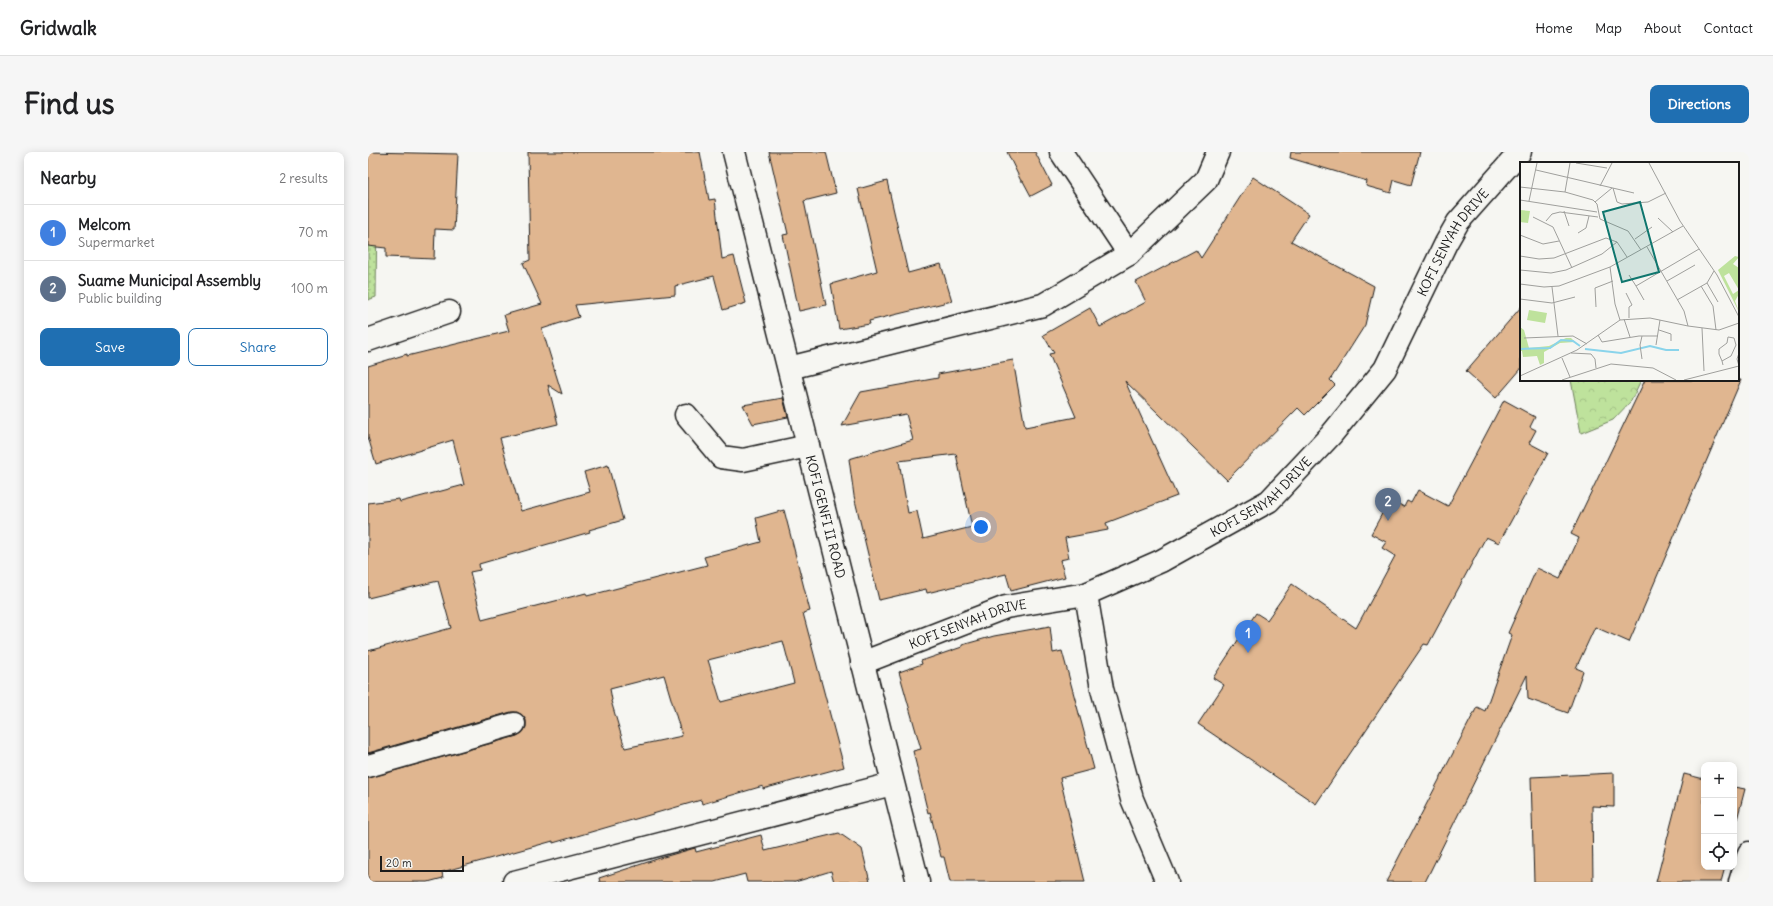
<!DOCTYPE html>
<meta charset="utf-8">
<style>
:root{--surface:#fff;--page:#f6f6f6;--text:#202124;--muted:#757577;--line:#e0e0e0;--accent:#1f6fb2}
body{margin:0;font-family:Delius,sans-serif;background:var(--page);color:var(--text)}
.controls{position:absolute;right:12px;bottom:12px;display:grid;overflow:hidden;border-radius:8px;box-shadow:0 2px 10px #0003}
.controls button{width:36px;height:36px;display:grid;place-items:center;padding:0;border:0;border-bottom:1px solid var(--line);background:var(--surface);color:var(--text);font:20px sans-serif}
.scale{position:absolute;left:12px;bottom:10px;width:84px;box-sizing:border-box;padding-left:4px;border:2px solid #1c1c1c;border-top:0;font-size:11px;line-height:14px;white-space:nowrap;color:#1c1c1c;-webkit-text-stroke:3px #f6f6f2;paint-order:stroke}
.you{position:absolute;left:613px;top:375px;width:14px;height:14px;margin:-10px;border:3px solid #fff;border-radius:50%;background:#1a73e8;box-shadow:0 0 0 6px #1a73e833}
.badge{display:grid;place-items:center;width:26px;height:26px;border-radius:50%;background:var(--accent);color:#fff;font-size:13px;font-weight:700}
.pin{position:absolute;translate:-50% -33px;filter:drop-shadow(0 1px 2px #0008)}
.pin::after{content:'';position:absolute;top:21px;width:14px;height:12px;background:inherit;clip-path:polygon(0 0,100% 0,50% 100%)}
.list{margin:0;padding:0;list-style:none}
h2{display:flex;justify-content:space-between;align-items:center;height:52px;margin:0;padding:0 16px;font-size:17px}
h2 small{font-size:13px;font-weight:400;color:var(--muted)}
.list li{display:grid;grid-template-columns:26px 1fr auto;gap:12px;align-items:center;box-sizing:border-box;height:56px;padding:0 16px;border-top:1px solid var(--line)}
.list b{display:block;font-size:15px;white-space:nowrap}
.list p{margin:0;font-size:13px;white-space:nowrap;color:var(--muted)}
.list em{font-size:13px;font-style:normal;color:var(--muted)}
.actions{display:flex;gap:8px;padding:12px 16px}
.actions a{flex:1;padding:9px 0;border:1px solid var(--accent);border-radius:8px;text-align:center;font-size:14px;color:var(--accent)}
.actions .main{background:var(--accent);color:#fff}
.icon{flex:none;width:22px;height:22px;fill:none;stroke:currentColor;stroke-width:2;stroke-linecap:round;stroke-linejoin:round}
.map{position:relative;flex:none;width:1381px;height:730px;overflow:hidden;border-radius:8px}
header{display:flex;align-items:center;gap:24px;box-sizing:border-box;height:56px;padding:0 20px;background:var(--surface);border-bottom:1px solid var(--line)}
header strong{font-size:19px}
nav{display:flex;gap:22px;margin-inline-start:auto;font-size:14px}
.intro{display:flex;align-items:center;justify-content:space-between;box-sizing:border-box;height:96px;padding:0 24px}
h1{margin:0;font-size:28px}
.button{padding:10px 18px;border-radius:8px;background:var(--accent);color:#fff;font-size:14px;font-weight:700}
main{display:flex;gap:24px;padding:0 24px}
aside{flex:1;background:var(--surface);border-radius:8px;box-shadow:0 2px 10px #0003}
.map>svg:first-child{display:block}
.grass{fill:url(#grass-dots);stroke:#6d7f5c}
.forest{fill:url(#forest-crowns);stroke:#6d7f5c}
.building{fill:#e0b690;stroke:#1c1c1c;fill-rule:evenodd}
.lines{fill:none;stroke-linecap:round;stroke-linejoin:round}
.minor-casing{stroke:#1c1c1c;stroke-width:25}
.minor{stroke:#f6f6f2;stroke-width:22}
.labels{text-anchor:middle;stroke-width:4;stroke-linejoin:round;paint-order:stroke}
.street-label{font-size:13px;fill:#1c1c1c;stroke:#f6f6f2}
.inset-river{fill:none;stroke:#8ad4eb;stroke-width:2}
.inset-road{fill:none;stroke:#9f9f9c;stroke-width:1}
.view{fill:#0f766e;fill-opacity:0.15;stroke:#0f766e;stroke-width:2}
.inset-edge{fill:none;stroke:#1c1c1c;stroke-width:2}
</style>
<header>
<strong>Gridwalk</strong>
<nav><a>Home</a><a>Map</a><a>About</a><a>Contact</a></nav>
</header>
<div class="intro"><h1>Find us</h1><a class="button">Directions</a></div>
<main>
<aside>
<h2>Nearby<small>2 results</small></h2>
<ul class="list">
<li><span class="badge" style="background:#3f7fe0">1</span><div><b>Melcom</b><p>Supermarket</p></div><em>70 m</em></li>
<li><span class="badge" style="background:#5c6f8a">2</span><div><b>Suame Municipal Assembly</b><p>Public building</p></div><em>100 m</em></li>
</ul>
<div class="actions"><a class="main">Save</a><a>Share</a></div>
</aside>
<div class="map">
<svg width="1381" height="730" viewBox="0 0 1381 730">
<defs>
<pattern id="grass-dots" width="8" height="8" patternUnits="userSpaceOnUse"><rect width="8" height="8" fill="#bee29c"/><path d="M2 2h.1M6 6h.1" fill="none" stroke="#a3c186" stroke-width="1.8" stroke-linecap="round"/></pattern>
<pattern id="forest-crowns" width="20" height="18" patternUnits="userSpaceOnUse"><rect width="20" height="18" fill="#bee29c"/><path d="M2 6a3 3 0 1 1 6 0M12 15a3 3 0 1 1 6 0" fill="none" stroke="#a3c186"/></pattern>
</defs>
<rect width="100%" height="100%" fill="#f6f6f2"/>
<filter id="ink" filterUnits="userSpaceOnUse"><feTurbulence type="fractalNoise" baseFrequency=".025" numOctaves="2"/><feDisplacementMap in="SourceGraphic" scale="8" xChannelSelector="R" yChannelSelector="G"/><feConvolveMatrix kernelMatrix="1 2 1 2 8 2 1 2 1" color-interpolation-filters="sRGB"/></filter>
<g filter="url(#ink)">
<!-- grass -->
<path class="grass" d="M0,48L9,49L8,145L0,148Z"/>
<!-- forest -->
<path class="forest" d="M1203,228H1273L1263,249L1245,268L1213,281Z"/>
<!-- building -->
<path class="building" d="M0,0L90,2L86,78L67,77L66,107L18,105V96L0,94Z
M160,0H332L341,48L347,47L354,107L366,104L378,151L355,158L346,124L307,134V143L207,153L211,165L174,177L194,242L180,233L190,272L132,286L153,359L222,340L216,320L240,313L255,368L221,378L222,380L111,412L112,418L102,420L114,468L218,441L219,444L339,413L336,405L393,390L388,366L416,358L442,459L435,461L476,615L395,637V634L334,652L333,648L185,691V689L74,720L75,726L60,730H0V626L149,584L155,580L158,575V568L154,563L149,560H143L0,601V499L83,476L70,429L0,446V351L31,347L32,350L96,333L85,288L8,312L0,285V214L39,202V204L141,179L136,163L174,152L155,111L162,108ZM415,489L426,531L353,550L340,508ZM296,523L314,584L257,596L243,549L244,548L242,537Z
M401,0H458L468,41L436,49L458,153L431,159L415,83L420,82Z
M639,0H667L684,33L663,44L655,29H653Z
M923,0H1052L1043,33L1026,28L1023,41L998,34L999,29L922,6Z
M885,25L941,62L923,89L1006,134L997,173L962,228L967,233L937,263L930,256L859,328L757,229L809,344L738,371L740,378L697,386L701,406L692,408L697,425L643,439L638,422L559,441L558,437L511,448L486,344L481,307L545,288L538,262L474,274L493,240L570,226V222L645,208L657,275L708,265L681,202L686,201L675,183L722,156L732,175L778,150L768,130L828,98L833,106ZM588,302L604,375L555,387L549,359L540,361L531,309Z
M519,29L540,121L573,112L584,149L501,169L502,172L471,177L463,132L509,119L490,37Z
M1153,155V217L1128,246L1098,219Z
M1277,228H1373L1261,490L1227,475L1208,516L1215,519L1200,561L1160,547L1159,523L1057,730H1018L1109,555L1117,559L1144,483L1140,481L1169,416L1192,427L1211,386L1203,382Z
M415,246L420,265L385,272L375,253Z
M1136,248L1167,265L1162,275L1168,278L1161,291L1180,301L1131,391L1118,385L1060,493L1056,492L948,652L830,572L856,533L845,526L888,461L899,468L924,432L988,476L1027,404L1014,396L1018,390L1003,382L1022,347L1036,355L1039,349L1043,351L1050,338L1080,354Z
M682,474L685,501L694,499L726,617L692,626L717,730H582L576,705H573L562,660L560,661L545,599L553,597L531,520L554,512L553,509L594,495V493L626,484Z
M1246,621V655L1224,654L1225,730H1166L1163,625Z
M1316,622L1336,627V715H1357L1353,730H1288Z
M1366,635L1377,637L1366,679Z
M471,681L494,697L502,730H466L463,719L427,730H379L377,722L347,730H232L231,726L292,706L327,696L328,700L393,683L397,699Z"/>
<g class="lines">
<!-- minor casing -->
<g class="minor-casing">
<g id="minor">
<path id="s1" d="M366,0L550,730"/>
<path d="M693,0L761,102"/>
<path d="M0,188L81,160"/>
<path d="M421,216L675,153L761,102L838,28L850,0"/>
<path d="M318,263L353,305L375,308L440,294"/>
<path d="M718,442L734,537L764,647L799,730"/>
<path id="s2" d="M494,511L638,455L718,442L793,409L901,349L963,283L1017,217L1078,91L1090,70L1152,0"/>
<path d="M0,614L146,572"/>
<path d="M146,730L524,632"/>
<path d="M1372,730L1381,701"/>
</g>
</g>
<!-- minor -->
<use href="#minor" class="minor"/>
</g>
</g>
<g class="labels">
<!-- street labels -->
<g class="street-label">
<text dy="5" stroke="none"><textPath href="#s2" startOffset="761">KOFI SENYAH DRIVE</textPath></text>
<text dy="5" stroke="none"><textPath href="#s2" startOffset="437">KOFI SENYAH DRIVE</textPath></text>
<text dy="5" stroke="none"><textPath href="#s1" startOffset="376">KOFI GENFI II ROAD</textPath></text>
<text dy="5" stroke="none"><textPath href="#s2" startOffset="113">KOFI SENYAH DRIVE</textPath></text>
</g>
</g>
<!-- overview -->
<g transform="translate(1152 10)">
<rect width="219" height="219" fill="#f6f6f2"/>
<path d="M215,94L219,95L213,102L219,106V132L215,139L219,150L198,108ZM209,111L219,128L213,132L204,114ZM0,165L4,168L9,186L29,184L46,176H51L55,180L40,181L24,190V201L20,203L17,194L3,195L2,189H0Z" fill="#bee29c" fill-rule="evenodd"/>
<path d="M0,48L10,49L8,61L0,60ZM9,148L27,151L25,161L7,158Z" fill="#bee29c"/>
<path class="inset-river" d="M0,187L30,186L41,178L53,179L60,184M65,187L101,191L130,184L146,188H159"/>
<path class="inset-road" d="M56,1L87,6M129,1L160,59L197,113L219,155M16,8L114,31M80,24L92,1M0,25L45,30L73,38L77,42L80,57L108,69L121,88M93,26L97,40L102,42L128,40L146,31M45,30L50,1M0,38L77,50M9,39L17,1M75,40L92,26M44,49L49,64M13,55L33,65L52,106M138,56L153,70M26,59L32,52L40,50L78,55M58,71L66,66L69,54M0,73L23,82L39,79M115,77L132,65M127,85L164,149L168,164L199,168L219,161M0,94L19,97L34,96L86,76L97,80L107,95M0,108L31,111L46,108L82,92L97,80M109,113L116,124M147,119L175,103M187,121L198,140M0,122L24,125L39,124L90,105L163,64M181,124L193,144L196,168M32,125L38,174M106,131L112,143L109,145V156M0,137L32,141L55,135M124,138L116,124L179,87M157,138L187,121L194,109M76,145L75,126L93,119M104,157L110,175M100,158L130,156L168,164M182,166L184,209M139,168L151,172V179M78,173L82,180L119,174H138M4,176L53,174L67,182M136,183L140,158M51,191L71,192L75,197L76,206M42,196L50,215M122,197L120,183L122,174M202,199L211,194L216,183L214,176L208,175L207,181L199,187V192L202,199L203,203M0,214L57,188L100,158L95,142L90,105M42,218L91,202L133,206L156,218M164,218L219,204L217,197L219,191"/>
<path class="view" d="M120,40L139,110L102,120L83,50Z"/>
<rect width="219" height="219" class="inset-edge"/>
</g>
</svg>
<div class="controls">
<button>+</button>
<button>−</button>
<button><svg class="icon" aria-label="locate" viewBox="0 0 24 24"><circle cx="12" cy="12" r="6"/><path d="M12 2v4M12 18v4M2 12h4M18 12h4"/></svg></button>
</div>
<div class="scale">20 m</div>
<div class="you"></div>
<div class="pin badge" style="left:880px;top:501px;background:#3f7fe0">1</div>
<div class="pin badge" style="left:1020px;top:369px;background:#5c6f8a">2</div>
</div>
</main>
